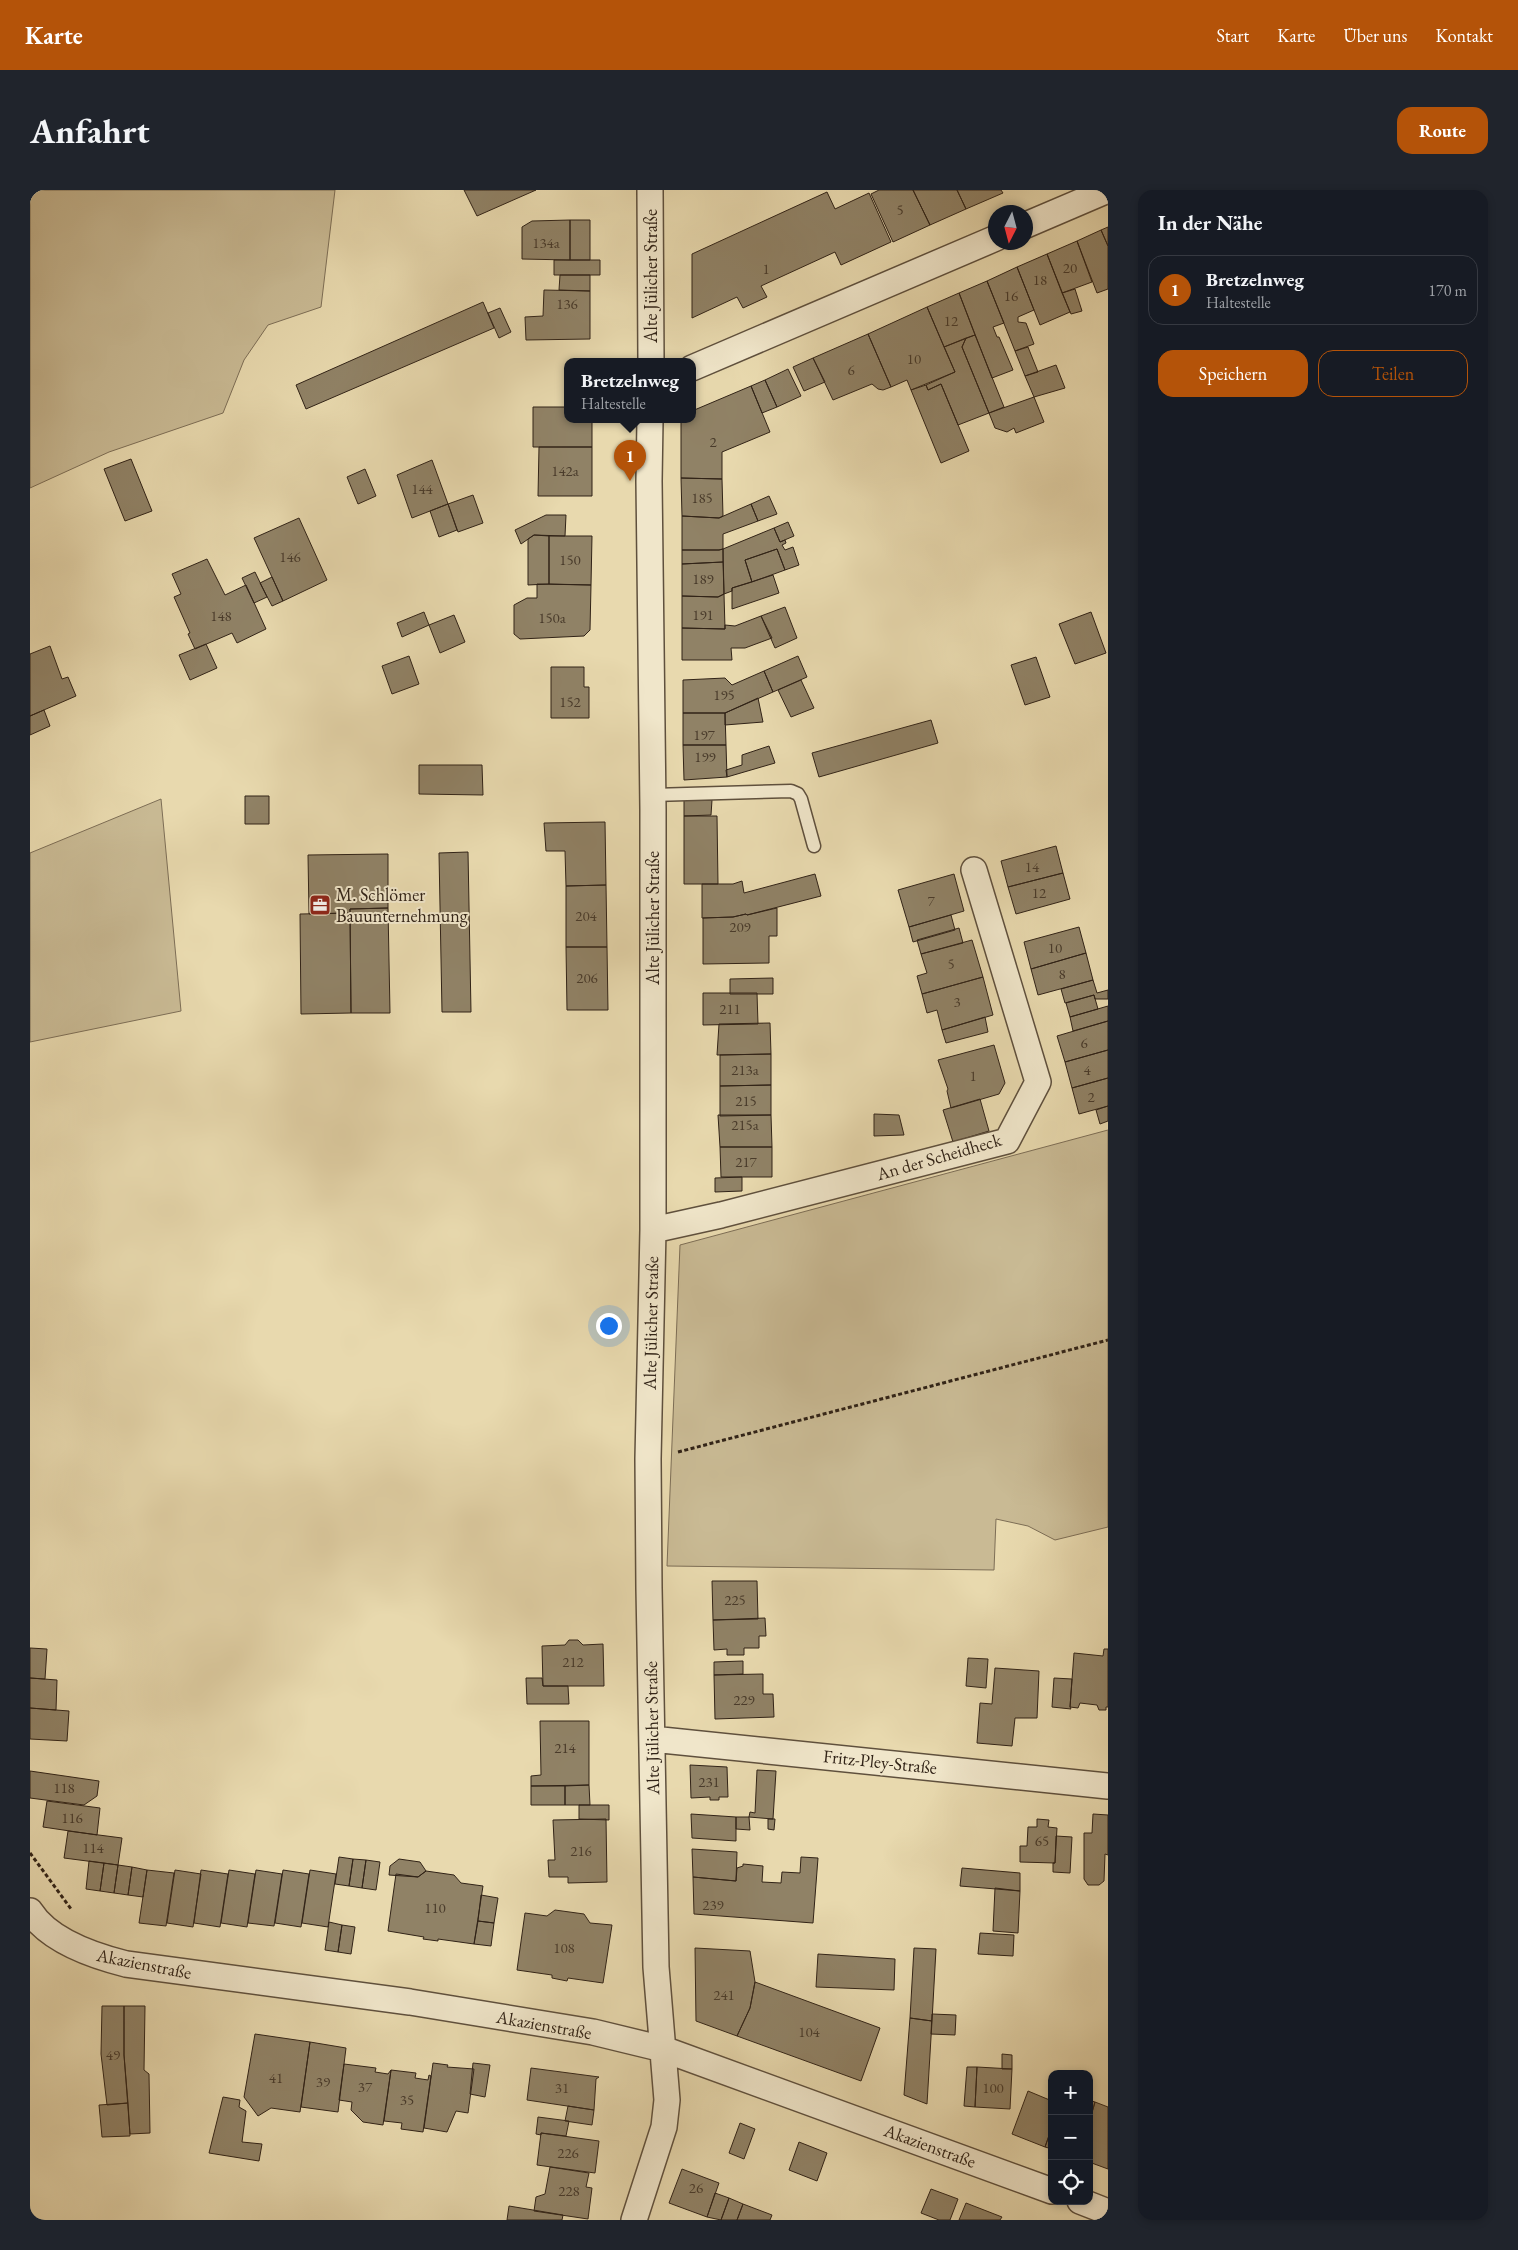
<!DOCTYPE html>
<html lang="de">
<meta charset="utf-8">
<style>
:root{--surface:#171b24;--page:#20242c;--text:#f1f3f6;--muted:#9ea1a6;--line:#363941;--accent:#b45309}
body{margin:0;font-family:"EB Garamond",serif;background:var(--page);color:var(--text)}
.controls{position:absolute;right:15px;bottom:15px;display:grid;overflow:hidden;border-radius:10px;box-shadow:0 2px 8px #0003}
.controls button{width:45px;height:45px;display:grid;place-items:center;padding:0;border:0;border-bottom:1px solid var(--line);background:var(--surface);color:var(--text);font:25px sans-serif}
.compass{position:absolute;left:958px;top:15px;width:45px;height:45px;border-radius:50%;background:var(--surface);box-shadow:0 2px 8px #0003;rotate:186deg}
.you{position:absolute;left:578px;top:1135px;width:18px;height:18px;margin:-12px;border:4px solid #fff;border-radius:50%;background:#1a73e8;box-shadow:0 0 0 8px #1a73e833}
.badge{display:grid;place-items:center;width:32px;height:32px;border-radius:50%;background:var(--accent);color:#fff;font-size:16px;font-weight:700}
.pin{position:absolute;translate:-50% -41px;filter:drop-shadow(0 1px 2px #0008)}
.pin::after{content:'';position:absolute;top:26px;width:18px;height:15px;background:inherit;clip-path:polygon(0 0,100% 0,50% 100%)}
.popup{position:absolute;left:534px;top:168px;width:132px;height:65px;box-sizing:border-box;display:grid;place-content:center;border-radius:10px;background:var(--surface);filter:drop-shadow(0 1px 4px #0005);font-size:16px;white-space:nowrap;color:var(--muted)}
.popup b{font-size:19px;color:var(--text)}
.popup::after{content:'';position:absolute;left:50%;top:100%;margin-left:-10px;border:10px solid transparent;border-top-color:var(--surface)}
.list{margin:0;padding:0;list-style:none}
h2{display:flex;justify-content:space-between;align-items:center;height:65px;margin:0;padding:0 20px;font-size:21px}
h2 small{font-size:16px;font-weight:400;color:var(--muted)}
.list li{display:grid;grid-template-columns:32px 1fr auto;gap:15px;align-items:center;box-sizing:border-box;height:70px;margin:0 10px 10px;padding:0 10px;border:1px solid var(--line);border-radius:15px}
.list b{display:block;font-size:19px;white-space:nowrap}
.list p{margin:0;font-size:16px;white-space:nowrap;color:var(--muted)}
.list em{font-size:16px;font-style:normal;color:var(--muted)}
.actions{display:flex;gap:10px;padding:15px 20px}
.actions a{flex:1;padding:11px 0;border:1px solid var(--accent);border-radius:15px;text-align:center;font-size:18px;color:var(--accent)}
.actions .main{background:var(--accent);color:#fff}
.icon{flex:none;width:28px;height:28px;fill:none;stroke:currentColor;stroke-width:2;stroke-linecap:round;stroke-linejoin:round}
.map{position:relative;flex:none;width:1078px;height:2030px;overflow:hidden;border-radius:15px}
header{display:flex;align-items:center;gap:30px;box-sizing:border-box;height:70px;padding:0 25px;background:var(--accent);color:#fff}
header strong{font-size:24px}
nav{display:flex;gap:28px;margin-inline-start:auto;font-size:18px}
.intro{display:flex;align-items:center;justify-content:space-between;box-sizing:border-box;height:120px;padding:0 30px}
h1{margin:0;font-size:35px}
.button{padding:12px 22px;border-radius:15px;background:var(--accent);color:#fff;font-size:18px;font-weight:700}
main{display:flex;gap:30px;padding:0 30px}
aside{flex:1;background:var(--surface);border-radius:15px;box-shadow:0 2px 8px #0003}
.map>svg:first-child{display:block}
.green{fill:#c9ba94;stroke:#7d6e56}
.building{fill:#908266;stroke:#312317}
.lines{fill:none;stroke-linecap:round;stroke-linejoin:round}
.lane-casing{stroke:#5f503d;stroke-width:15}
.street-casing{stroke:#5f503d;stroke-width:28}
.path{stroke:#312317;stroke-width:3;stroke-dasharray:4 2.5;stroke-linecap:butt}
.lane{stroke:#f0e6ca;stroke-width:12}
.street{stroke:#f0e6ca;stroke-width:25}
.labels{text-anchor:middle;stroke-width:4;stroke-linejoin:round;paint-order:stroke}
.number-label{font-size:15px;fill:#493b2b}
.street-label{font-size:18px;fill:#312317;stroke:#f0e6ca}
.poi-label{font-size:18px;fill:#312317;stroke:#f0e6ca;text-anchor:start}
</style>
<header>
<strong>Karte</strong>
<nav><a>Start</a><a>Karte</a><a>Über uns</a><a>Kontakt</a></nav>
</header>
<div class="intro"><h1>Anfahrt</h1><a class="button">Route</a></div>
<main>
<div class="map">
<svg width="1078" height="2030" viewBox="0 0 1078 2030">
<rect width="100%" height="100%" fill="#e8d9ae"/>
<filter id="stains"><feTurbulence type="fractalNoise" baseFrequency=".004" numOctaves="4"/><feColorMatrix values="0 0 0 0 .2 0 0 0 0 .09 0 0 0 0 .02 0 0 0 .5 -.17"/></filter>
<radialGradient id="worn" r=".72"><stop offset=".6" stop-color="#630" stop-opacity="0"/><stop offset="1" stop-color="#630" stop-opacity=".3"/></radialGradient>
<!-- green -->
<path class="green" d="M0,0H305L291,117L238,135L214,170L193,223L79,262L0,298Z
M131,609L151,821L0,852V663Z
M1078,940V1337L1025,1350L998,1336L966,1329L964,1380L637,1376L650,1055Z"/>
<!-- building -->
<path class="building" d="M434,0H506L447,26Z
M849,0H883L900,35L863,52L841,4Z
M883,0H927L936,19L900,35Z
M927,0H971L973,3L936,19Z
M797,2L805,19L839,3L861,52L811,75L805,62L731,96L737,107L713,118L707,107L662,128V64Z
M540,30V70L492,69V37L502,31Z
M540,30H560V70H540Z
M1078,37V56L1071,40Z
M1071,40L1078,56V99L1067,103L1047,51Z
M1047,51L1062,92L1032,103L1017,64Z
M1017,64L1040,122L1010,135L987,77Z
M524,70H570V85H524Z
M987,77L1004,120L988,127V132L996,133L1004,154L985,161L957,91Z
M530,85H560V101L529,100Z
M957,91L974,133L963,137L967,147H969L983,180L962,188L929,103Z
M1045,99L1052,121L1041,124L1032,103Z
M514,100L560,101V149L496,150L495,127L513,126Z
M929,103L945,145L914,157L897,117Z
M453,112L464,138L276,219L266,195Z
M897,117L925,182L881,200L877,190L861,197L838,144Z
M470,118L481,142L469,148L458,123Z
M838,144L861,197L853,200L848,199L842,194L803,210L783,168Z
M945,145L974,217L959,223L932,157L936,148Z
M936,148L932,157L959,223L928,235L911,194L898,200L896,195L925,182L914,157Z
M998,157L1008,182L995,186L985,161Z
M783,168L795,192L774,201L763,177Z
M1026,175L1035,198L1004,207L995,186Z
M758,179L771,206L747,217L735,190Z
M735,190L747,217L732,223L721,196Z
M911,194L939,261L911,273L881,200L896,195L898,200Z
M721,196L740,242L692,262V289L651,288V230H662V221Z
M1004,207L1014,232L986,243L984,238L977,242L965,238L959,223Z
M503,217H538V230H562V257H503Z
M509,257H562V306H508Z
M101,269L122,321L95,331L74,279Z
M402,270L418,314L382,328L367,285Z
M335,279L346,306L328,314L317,287Z
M651,288L692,289L693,326L689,328L652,326Z
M443,305L453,333L428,342L418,314Z
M739,306L747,324L728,331L721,314Z
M418,314L427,340L409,347L400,321Z
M721,314L728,331L693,344V359L689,360H652V326L689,328Z
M516,325H536L535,346L504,345L491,354L485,340Z
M269,328L297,390L253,411L224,348Z
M758,332L764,346L750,352L744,338Z
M744,338L750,352L755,350L756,353L752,355L755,360L763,357L769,375L755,380L747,359L715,370L722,392L702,398V401L694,404L693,359Z
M504,345L519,346V394L498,395V349Z
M519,346H562L561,395L519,394Z
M693,359V372L652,374V360H689Z
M747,359L755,380L722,392L715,370Z
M177,369L195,405L216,395L236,439L207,453L202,443L165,459L158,444L160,443L144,407L151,404L142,384Z
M693,372L694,404L688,407L652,406V374Z
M225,382L237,407L224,413L212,388Z
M743,385L749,403L702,419V398Z
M242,387L253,411L242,416L230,393Z
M507,394L561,395L560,440L554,446L490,449L484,444V415L497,408H507Z
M694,404L695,439L652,438V406L688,407Z
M755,417L767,448L745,458L731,426Z
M394,422L399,435L372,447L367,433Z
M1061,422L1076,463L1045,474L1029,434Z
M424,425L435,452L410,463L399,435Z
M731,426L742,448L715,458H701L702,470H652V438L695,439V435L705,436Z
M176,454L187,478L160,490L149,465Z
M20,456L32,489L38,487L46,506L0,526V464Z
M379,466L389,494L362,504L352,476Z
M768,466L777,487L743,502L734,481Z
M1006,467L1020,507L995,515L981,475Z
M521,477H554V497H559V528H521Z
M734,481L743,502L695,523H653V490L695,488L702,495Z
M771,490L784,518L761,527L748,500Z
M728,508L733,532L695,535V523Z
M14,520L20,536L0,545V526Z
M653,523H695L696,555H653Z
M901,530L908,553L789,587L782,563Z
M653,555H696L697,587L654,590Z
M739,556L745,573L697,587L696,580L712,575V565Z
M389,575H452L453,605L389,604Z
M215,606H239V634H215Z
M654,610H682L681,625L654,626Z
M654,626H687L688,694H654Z
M575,632L576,695L536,696L535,661H516L514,633Z
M1026,656L1033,683L978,697L971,671Z
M438,662L441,822H412L409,663Z
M358,664V718L320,719V723L279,724L278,665Z
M1033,683L1040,709L986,724L978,697Z
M785,684L791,706L717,725L716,724L703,727L672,728V694H703L712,691L714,703Z
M924,684L934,721L879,737L868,700Z
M576,695L577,757H536V696Z
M358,718L360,823H321L320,719Z
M747,718V746H739V773L673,774V728L703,727L716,724L717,725Z
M320,723L321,823L271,824L270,724Z
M921,725L925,740L883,752L879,737Z
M1049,737L1056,763L1001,779L994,752Z
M929,738L933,753L891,764L887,750Z
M942,750L953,787L892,804L887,786L897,783L891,764Z
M536,757H577L578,820H537Z
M1056,763L1063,790L1008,805L1001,779Z
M953,787L963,825L912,840L907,820L897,823L892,804Z
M743,788V804H700V789Z
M1063,790L1067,803L1078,800V809H1065L1064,805L1035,813L1031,799Z
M673,803H727L728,834L673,835Z
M1064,805L1068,819L1040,827L1036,813Z
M1078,816V831L1043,841L1040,827Z
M955,827L958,842L916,853L912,840Z
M1078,831V860L1035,872L1027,846Z
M740,833L741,864L687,865L689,834Z
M964,855L975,893L969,904L921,918L917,901L918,899L908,870Z
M1078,860V888L1042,898L1035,872Z
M741,864V895L690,896V865Z
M1078,888V916L1049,924L1042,898Z
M741,895V925L690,926V896Z
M950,909L959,941L923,952L913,920Z
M1078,916V931L1070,934L1066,920Z
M844,924L869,925L874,945L844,946Z
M688,925H741L742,957H690Z
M690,957H742V987H691Z
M712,987V1001L685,1002V988Z
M682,1391H727L728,1429L683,1430Z
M735,1428L736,1446H729V1458H714V1465H697V1459L684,1460L683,1430Z
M539,1450H548L553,1455L573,1454L574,1496H513L512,1456L535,1455Z
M0,1458L17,1459L15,1489L0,1488Z
M1074,1459H1078V1517H1076V1520H1069L1067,1515L1050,1513L1048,1518L1040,1517L1044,1463L1073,1466Z
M938,1468L958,1469L956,1498L936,1496Z
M713,1471V1484L684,1485V1472Z
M965,1478L1009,1481L1007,1528H985L982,1556L947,1553L950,1513L962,1514Z
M733,1484V1504H743L744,1527L685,1529L684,1485Z
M0,1488L27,1490L26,1520L0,1518Z
M496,1488H512L513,1496H538L539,1514H497Z
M1024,1488L1042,1489L1040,1517L1041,1519L1022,1517Z
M0,1518L39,1521L37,1551L0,1549Z
M510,1531H559V1595L501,1596V1586L511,1585Z
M660,1575L697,1577L698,1607H689V1610H680V1607L661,1608Z
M727,1580L746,1581L743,1629L719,1627L720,1622L725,1623Z
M0,1581L69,1591L67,1606L54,1615L0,1608Z
M559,1595L560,1615H535V1596Z
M501,1596H535V1615H501Z
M17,1611L70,1618L67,1645L13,1637Z
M549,1615H579V1630L549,1629Z
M661,1624L706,1627V1651L662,1648Z
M1063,1624L1078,1625V1665L1075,1664L1074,1691L1069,1695H1058L1054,1689V1643H1062Z
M706,1627H719L720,1640L706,1639Z
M576,1629L577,1692L538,1693V1687H519L518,1670H525L523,1630Z
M738,1629H745L744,1640L738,1639Z
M1007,1629L1019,1630L1018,1637L1027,1638L1025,1673L990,1672V1656H997L998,1637H1007Z
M38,1641L92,1648L88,1675L34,1668Z
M1026,1646L1042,1647L1040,1683L1023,1682V1673H1025Z
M662,1659L707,1662L706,1691L663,1687Z
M309,1667L323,1669L319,1696L305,1694Z
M771,1667L788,1668L783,1733L664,1724L663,1687L706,1691L707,1678L713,1676V1674L733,1676L732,1692L751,1693L752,1682L770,1683Z
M323,1669L336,1670L332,1698L319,1696Z
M369,1669L390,1672L396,1681L388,1687L359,1685L360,1676Z
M336,1670L350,1672L346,1700L332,1698Z
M59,1671L74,1673L70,1701L56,1699Z
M74,1673L88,1675L84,1703L70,1701Z
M88,1675L102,1677L98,1705L84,1703Z
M102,1677L117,1680L113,1707L98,1705Z
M932,1678L990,1683V1701L930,1696Z
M117,1680L144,1683L136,1736L109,1733Z
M145,1680L171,1684L163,1737L137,1733Z
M171,1680L198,1684L190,1737L164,1733Z
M199,1680L225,1684L217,1737L191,1733Z
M226,1680L252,1684L244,1736L218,1733Z
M253,1680L279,1684L271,1737L245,1733Z
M280,1680L306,1684L298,1737L272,1733Z
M396,1681L424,1685L431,1693L453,1696L444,1754L408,1749V1751L393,1749L394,1747L358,1741L366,1684L388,1687Z
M965,1698L990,1701L988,1743L963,1741Z
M451,1705L468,1708L464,1733L448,1731Z
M525,1720L554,1724L560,1733L582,1735L573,1793L538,1788L537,1791L522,1788V1785L487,1780L495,1723L517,1726Z
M448,1731L464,1733L461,1756L444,1754Z
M299,1732L312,1735L308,1762L295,1760Z
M312,1735L325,1737L321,1764L308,1762Z
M950,1743L984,1745L983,1766L948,1764Z
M665,1758L720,1761L725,1792L720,1818L707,1846L666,1831Z
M884,1758L906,1759L902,1831L880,1828Z
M788,1764L865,1769L864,1800L786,1797Z
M725,1792L850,1838L831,1891L707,1846L720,1818Z
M72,1816H94V1865L98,1913L77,1915L71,1864Z
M94,1816H115L114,1880L119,1884L120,1943L100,1944L94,1865Z
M902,1824L926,1825L925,1845L901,1844Z
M880,1828L902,1831L897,1914L874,1905Z
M225,1844L280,1852L270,1922L241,1918L228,1926L214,1907Z
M280,1852L316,1858L308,1922L271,1917Z
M972,1864L982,1865V1879H972Z
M403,1873L418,1875L417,1877L444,1879L438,1923L426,1921L417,1942L394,1938Z
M443,1873L460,1875L455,1907L440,1904Z
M314,1874L346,1878L345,1882L358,1884L361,1880L353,1935L333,1932L321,1920L322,1912L309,1910Z
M937,1877H947L945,1917L934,1916Z
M947,1877L982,1879L980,1919L945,1917Z
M501,1878L569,1887L566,1889L564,1920L497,1910Z
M361,1880L386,1883L385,1888L398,1890L399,1885L401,1886L393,1942L371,1939L372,1933L354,1931Z
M998,1901L1022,1911V1937L1015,1957L982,1944Z
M193,1907L210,1910L209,1917L216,1921L212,1952L232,1954L229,1971L179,1963Z
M1059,1910L1065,1912L1059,1933Z
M1065,1912L1078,1917V1979L1059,1972V1933Z
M98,1913L100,1946L72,1947L69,1915Z
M538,1916L564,1920L562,1935L535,1931Z
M508,1927L539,1931L536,1946L511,1943V1945L506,1944Z
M710,1933L725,1939L714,1969L699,1963Z
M1022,1937V1959L1015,1957Z
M511,1943L569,1951L565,1983L507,1975Z
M769,1952L797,1963L787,1991L759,1980Z
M520,1977L559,1983L556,1997L562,1998L558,2029L504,2021L506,2007L515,2004Z
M652,1979L689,1993L677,2027L639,2013Z
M901,1999L928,2009L920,2030H909L891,2023Z
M685,2003L699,2008L691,2030L677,2027Z
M699,2008L713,2014L707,2030H691Z
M936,2013L972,2027L970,2030H929Z
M713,2014L742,2025L740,2030H707Z
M479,2016L533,2025L532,2030H477Z"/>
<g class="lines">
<!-- lane casing -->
<g class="lane-casing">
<path id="lane" d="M623,605L761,601L768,604L771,609L784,656"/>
</g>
<!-- street casing -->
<g class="street-casing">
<path id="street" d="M620,0L621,172
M996,35L1078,0
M662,178L966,48
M623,1040L691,1025L977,951L1008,892L944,680
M622,1549L1078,1596
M0,1721C19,1751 64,1766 96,1774L380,1812L563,1842L633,1859L1022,2001
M1050,2011L1078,2022
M604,2030L634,1937L637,1910L626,1777L619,1398L618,1269L623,1040V619L619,291L620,230"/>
</g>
<!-- path -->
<path class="path" d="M648,1262L1078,1150
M0,1663L41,1719"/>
<!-- lane -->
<use href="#lane" class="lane"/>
<!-- street -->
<use href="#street" class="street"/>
</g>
<!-- icons -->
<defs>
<g id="office-square" transform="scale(1.125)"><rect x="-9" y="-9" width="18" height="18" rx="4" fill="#8f2418" stroke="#f0e6ca"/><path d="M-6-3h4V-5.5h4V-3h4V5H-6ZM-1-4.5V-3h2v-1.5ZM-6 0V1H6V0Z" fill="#fff"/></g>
</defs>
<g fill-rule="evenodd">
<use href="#office-square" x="290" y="715"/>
</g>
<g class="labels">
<!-- number labels -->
<g class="number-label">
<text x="870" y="25">5</text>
<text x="516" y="58">134a</text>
<text x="1040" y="83">20</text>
<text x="736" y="84">1</text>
<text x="1010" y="95">18</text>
<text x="981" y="111">16</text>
<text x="537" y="119">136</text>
<text x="921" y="136">12</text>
<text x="884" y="174">10</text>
<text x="821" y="185">6</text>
<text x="683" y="257">2</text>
<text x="535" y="286">142a</text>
<text x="392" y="304">144</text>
<text x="672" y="313">185</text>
<text x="260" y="372">146</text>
<text x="540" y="375">150</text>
<text x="673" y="394">189</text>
<text x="673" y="430">191</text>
<text x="191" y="431">148</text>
<text x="522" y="433">150a</text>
<text x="694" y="510">195</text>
<text x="540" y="517">152</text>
<text x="674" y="550">197</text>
<text x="675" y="572">199</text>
<text x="1002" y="682">14</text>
<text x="1009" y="708">12</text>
<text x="901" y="716">7</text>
<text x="556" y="731">204</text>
<text x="710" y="742">209</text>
<text x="1025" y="763">10</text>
<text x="921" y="779">5</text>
<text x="1032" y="789">8</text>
<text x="557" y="793">206</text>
<text x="927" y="817">3</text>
<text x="700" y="824">211</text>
<text x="1054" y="858">6</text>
<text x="715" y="885">213a</text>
<text x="1057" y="885">4</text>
<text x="943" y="891">1</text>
<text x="1061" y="912">2</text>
<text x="716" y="916">215</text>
<text x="715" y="940">215a</text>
<text x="716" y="977">217</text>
<text x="705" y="1415">225</text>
<text x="543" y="1477">212</text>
<text x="714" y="1515">229</text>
<text x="535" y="1563">214</text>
<text x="679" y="1597">231</text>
<text x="34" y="1603">118</text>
<text x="42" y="1633">116</text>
<text x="1012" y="1656">65</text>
<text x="63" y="1663">114</text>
<text x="551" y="1666">216</text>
<text x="683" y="1720">239</text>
<text x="405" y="1723">110</text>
<text x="534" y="1763">108</text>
<text x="694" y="1810">241</text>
<text x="779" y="1847">104</text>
<text x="83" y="1870">49</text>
<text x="246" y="1893">41</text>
<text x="293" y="1897">39</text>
<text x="335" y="1902">37</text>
<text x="532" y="1903">31</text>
<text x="963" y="1903">100</text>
<text x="377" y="1915">35</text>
<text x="538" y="1968">226</text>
<text x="666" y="2003">26</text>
<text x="539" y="2006">228</text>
</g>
<!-- street labels -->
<g class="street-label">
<text transform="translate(621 86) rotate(-90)" y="6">Alte Jülicher Straße</text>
<text transform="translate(623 728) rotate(-90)" y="6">Alte Jülicher Straße</text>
<text transform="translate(909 967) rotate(-16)" y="6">An der Scheidheck</text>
<text transform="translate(621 1133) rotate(-89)" y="6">Alte Jülicher Straße</text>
<text transform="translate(622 1538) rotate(-91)" y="6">Alte Jülicher Straße</text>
<text transform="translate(850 1572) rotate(6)" y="6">Fritz-Pley-Straße</text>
<text transform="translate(114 1774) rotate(11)" y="6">Akazienstraße</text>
<text transform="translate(514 1835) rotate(10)" y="6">Akazienstraße</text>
<text transform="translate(900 1956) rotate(20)" y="6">Akazienstraße</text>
</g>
<!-- poi labels -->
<g class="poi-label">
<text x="306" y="711">M. Schlömer<tspan x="306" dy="21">Bauunternehmung</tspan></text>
</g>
</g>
<rect width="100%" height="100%" filter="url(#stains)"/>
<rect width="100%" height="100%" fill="url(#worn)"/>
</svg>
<div class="controls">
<button>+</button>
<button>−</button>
<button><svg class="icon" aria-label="locate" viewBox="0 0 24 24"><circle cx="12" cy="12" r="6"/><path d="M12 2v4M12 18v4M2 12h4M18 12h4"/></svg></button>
</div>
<svg class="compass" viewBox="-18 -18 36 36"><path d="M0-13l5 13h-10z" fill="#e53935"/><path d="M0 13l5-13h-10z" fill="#9ea1a6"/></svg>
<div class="you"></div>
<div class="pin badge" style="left:600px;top:291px">1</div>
<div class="popup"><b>Bretzelnweg</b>Haltestelle</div>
</div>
<aside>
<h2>In der Nähe<small></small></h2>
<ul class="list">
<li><span class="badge">1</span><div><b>Bretzelnweg</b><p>Haltestelle</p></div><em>170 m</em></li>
</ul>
<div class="actions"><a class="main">Speichern</a><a>Teilen</a></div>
</aside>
</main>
